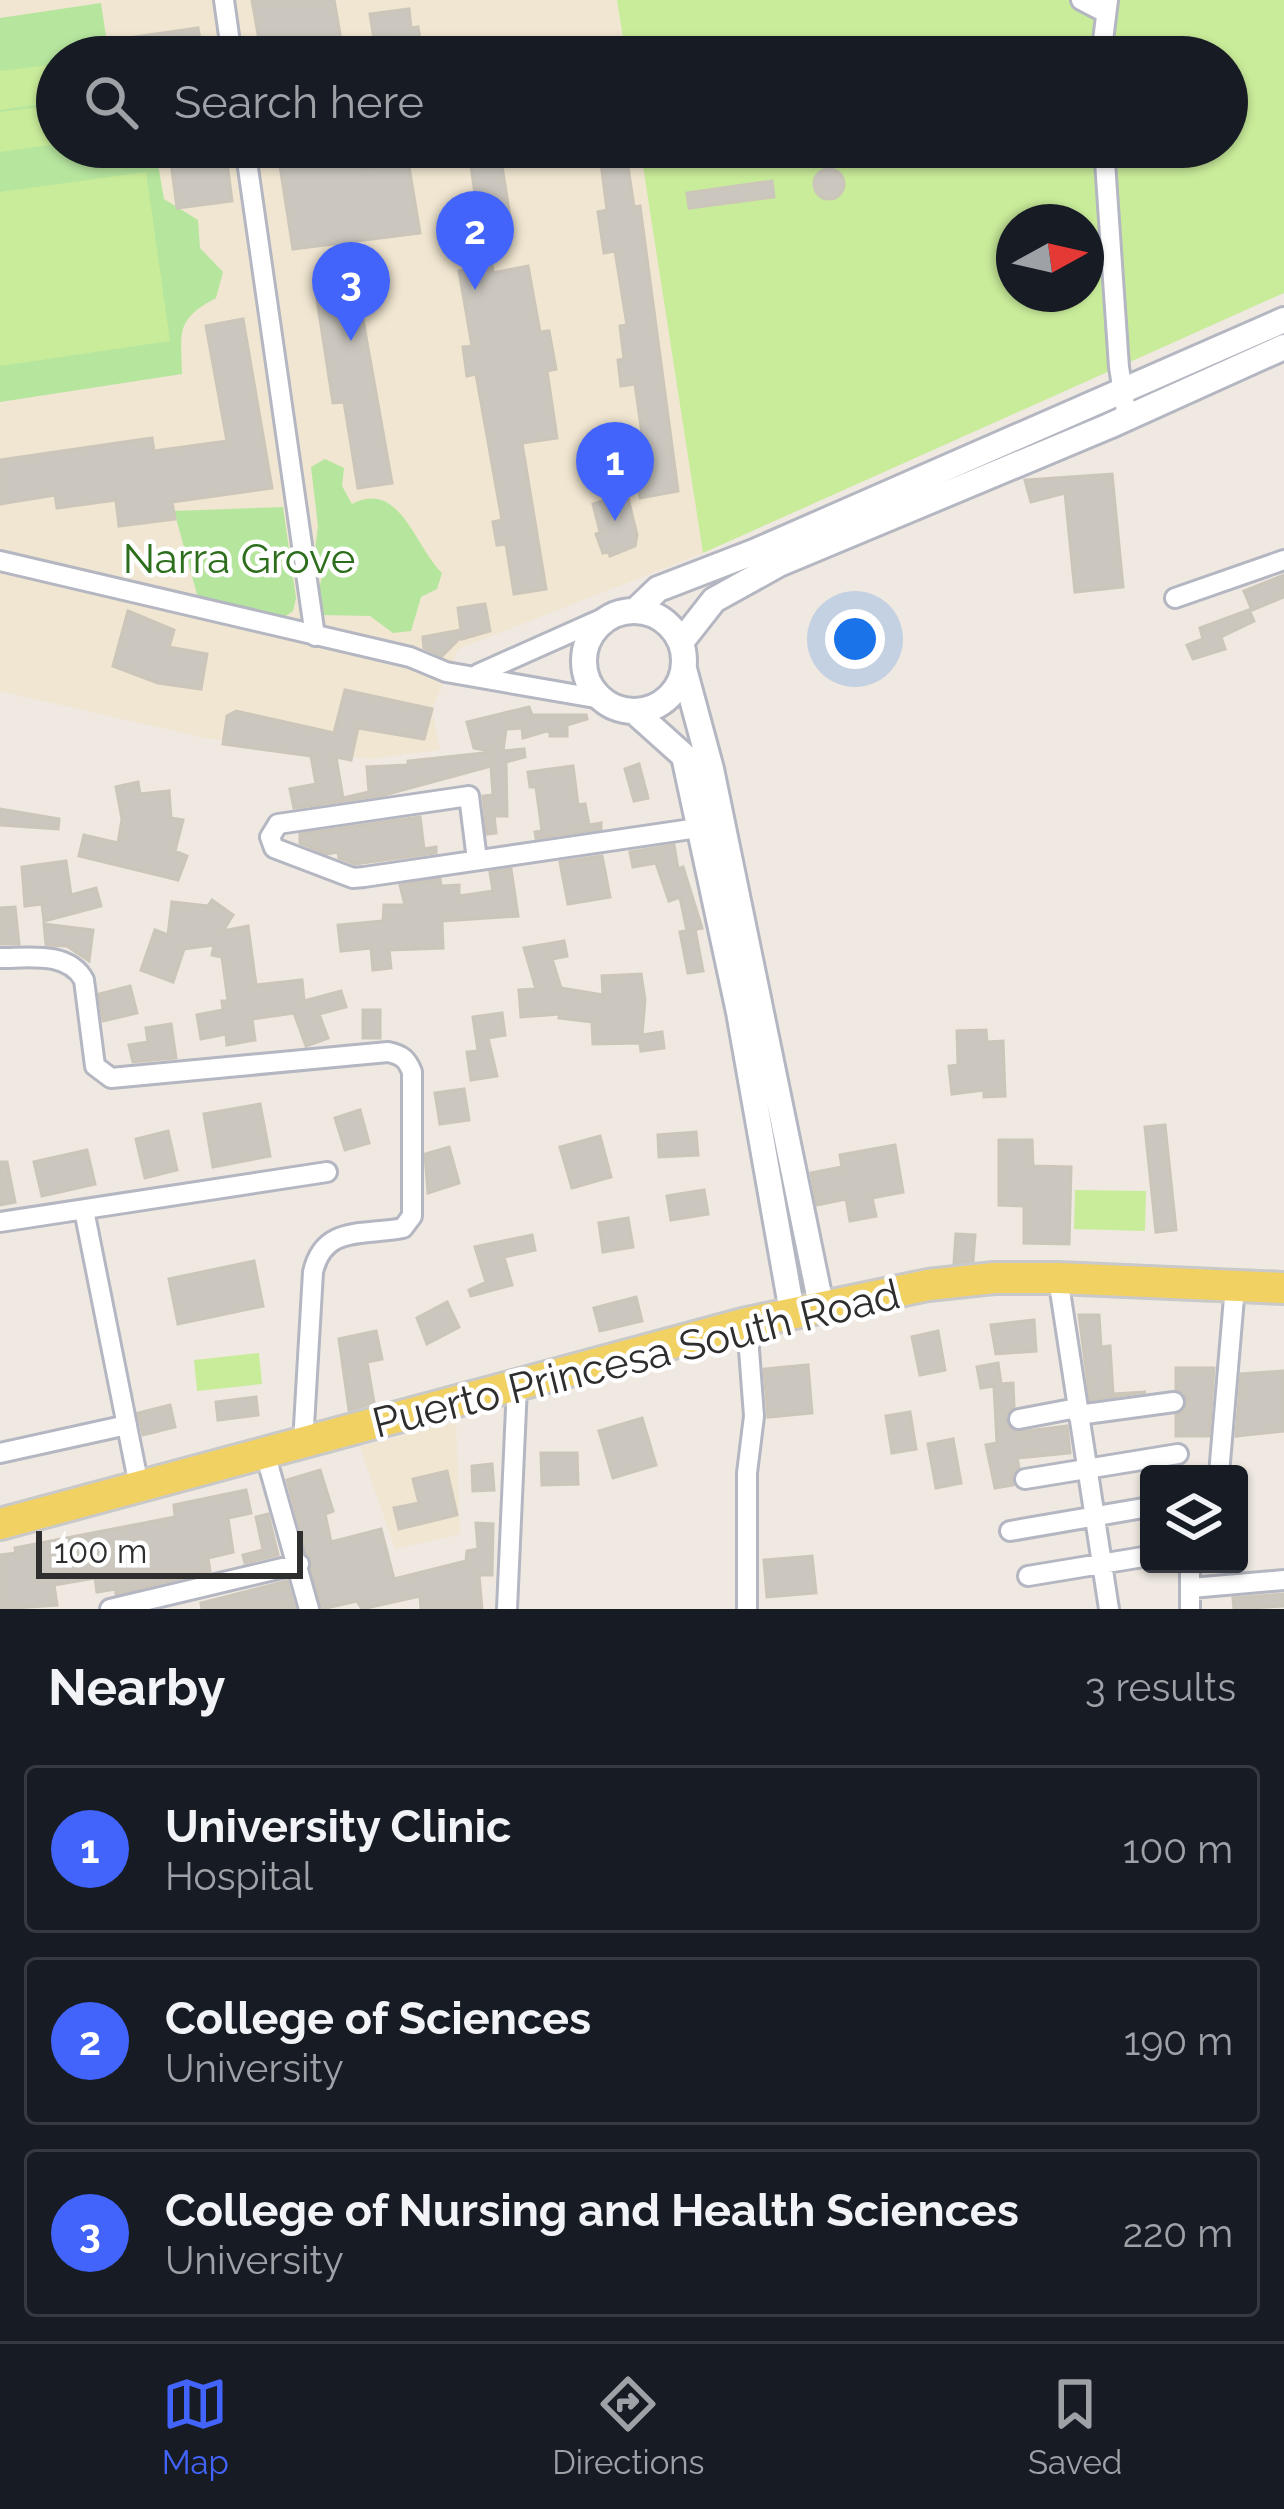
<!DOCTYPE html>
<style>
:root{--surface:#171b24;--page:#20242c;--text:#f1f3f6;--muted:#9ea1a6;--line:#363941;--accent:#4264fb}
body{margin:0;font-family:Raleway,sans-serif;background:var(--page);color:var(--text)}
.controls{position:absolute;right:36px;bottom:36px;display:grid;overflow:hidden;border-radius:12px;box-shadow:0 3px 9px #0004}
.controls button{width:108px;height:108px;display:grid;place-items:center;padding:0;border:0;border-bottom:3px solid var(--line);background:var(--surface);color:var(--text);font:60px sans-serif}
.compass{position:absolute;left:996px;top:204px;width:108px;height:108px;border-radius:50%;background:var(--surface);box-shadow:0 3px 9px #0004;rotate:82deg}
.scale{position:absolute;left:36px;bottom:30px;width:267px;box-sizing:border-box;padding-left:12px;border:6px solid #2e2e2e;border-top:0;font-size:33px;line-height:42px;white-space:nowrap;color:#2e2e2e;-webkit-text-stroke:9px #fff;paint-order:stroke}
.you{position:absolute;left:855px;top:639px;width:42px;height:42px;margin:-30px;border:9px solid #fff;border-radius:50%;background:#1a73e8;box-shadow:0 0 0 18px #1a73e833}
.badge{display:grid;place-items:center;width:78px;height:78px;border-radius:50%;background:var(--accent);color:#fff;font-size:39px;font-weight:700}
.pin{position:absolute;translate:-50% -99px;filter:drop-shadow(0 3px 6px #0008)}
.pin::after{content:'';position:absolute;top:63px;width:42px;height:36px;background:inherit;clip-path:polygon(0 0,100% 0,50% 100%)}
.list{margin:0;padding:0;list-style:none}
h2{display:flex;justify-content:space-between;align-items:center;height:156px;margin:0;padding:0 48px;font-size:51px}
h2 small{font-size:39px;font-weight:400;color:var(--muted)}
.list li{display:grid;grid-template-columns:78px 1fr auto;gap:36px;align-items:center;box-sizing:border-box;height:168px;margin:0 24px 24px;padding:0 24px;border:3px solid var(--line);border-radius:12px}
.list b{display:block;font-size:45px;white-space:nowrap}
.list p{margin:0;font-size:39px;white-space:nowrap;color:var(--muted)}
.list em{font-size:39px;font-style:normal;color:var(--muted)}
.icon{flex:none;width:66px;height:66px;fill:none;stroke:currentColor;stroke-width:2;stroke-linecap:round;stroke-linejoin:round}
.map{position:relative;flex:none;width:1284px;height:1609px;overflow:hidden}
.search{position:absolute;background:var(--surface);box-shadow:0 3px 9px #0004;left:36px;right:36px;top:36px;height:132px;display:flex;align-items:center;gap:30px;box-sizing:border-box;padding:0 42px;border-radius:66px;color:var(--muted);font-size:45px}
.sheet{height:732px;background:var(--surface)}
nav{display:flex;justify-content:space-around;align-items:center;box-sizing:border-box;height:168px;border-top:3px solid var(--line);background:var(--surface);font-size:33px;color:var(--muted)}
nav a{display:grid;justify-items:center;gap:6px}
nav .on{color:var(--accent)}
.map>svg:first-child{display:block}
.education{fill:#f0e6d1}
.green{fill:#b6e59e}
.pitch{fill:#c9ec9a;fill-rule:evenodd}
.building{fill:#cbc7bf;stroke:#cbc5ba;stroke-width:3}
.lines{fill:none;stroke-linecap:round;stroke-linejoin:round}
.minor-casing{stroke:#b4b7c1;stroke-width:24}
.tertiary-casing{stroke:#b4b7c1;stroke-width:30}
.primary-casing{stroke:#c9c9c9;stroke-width:36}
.minor{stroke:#fff;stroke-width:18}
.tertiary{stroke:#fff;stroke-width:24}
.primary{stroke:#f2d163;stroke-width:30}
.labels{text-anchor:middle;stroke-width:9;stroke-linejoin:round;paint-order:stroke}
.park-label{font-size:42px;fill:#2c6e1b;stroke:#fff}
.street-label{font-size:42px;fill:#2e2e2e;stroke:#fff}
</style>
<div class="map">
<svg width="1284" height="1609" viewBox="0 0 1284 1609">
<rect width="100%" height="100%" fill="#efe9e1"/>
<!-- education -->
<path class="education" d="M0,0H617L626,57H57V147H640L703,553L458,649L432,709L440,750L369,759L205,738L0,691Z
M456,1422L460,1534L395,1549L360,1447Z"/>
<!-- green -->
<path class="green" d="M101,3L109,57H57V147H133L157,159L164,199L198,220L200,248L223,272L216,298C175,320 181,331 182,374L0,402V18Z
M325,459L344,468L342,486L352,504C400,479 415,547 442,573L437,589L421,597L411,631L393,633L370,616L323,615L317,596L323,573L314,557L318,526L311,467Z
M283,507L296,598L293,611L286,616L198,598L174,511Z"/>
<!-- pitch -->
<path class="pitch" d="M617,0H1284V293L703,553L640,147H1227V57H626ZM1014,222H1086V294H1014Z
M57,64V102L0,110V71Z
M57,105V144L0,152V112Z
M146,172L170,341L0,366V192Z
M1075,1190L1146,1191L1145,1231L1074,1229Z
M259,1353L262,1384L197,1391L194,1360Z"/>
<!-- building -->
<path class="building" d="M252,0H334L344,57H262Z
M409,9L411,28L418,27L421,46L462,40L465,57H386L383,37L374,39L370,14Z
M198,28L200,40L207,39L210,57H131L128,38Z
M169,147H219L221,163L227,162L232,201L177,208Z
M277,147H359L362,168L408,161L420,233L293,249Z
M442,147H499L510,217L479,222L470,159L444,163Z
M599,147H625L634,207L640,206L678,491L640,498L634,457L645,455L635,384L621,386L618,360L624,359L620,326L627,325L615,251L604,253L598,212L607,210Z
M814 184a15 15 0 1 1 30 0a15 15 0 1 1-30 0Z
M772,181L774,197L689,208L687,193Z
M492,265L493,273L528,266L540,332L549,331L556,369L547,371L557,438L522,443L546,589L514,594L506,544L497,545L493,522L502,520L476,374L467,376L463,347L472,346L459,271Z
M357,286L392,483L358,488L344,402L333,403L316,293Z
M243,319L272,488L172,502L175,519L119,526L116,500L57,508L55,495L0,504V460L152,438L154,451L227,441L206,326Z
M1112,474L1123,587L1075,592L1065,493L1031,502L1025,480Z
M627,494L637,535L635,546L610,556L608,551L603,553L596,534L600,532L593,504Z
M1284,575V597L1252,610L1244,591Z
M485,604L490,631L462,639V636L442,656L424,648L423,637L461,630L458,608Z
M1249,610L1254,621L1221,637L1225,649L1193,659L1187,645L1203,639L1200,628Z
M128,611L174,630L169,647L207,654L201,689L158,683L113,666Z
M345,690L432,709L424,739L358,728L351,760L336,757L343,798L369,792L367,767L408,765V761L493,752L474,748L467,722L529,707L532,715H586L587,719L567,725V736H550V730L523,738L522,728L506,729L503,751L524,749L525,757L506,762L507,816H494L496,833L487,834L483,796L493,795L491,766L384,795L294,808L290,789L316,784L311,756L223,744L227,716L236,711L334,733Z
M639,764L648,798L634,801L625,769Z
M573,766L578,805L585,804L589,825L601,823V829L536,838L535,832L542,831L536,787H530L528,772Z
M138,782L140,794L169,791L171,818L183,820L175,851L187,856L178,880L79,856L84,835L118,843L122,819L116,787Z
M0,809L59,819L58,829L0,825Z
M420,817L424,849L436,847V853L355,864L339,858L338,852L327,854L300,843V834Z
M674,845L678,869L683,867L702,928L687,931L680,897L669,901L656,863L633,867L630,852Z
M602,856L610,897L568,904L560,862Z
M66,861L71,895L96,888L101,906L44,921L42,904L25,906L22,867Z
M511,869L518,916L442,921L443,948L389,950L391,968L373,970L371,948L341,951L338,925L383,921L384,905H405L400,885L440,879L441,886L459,885V896L493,891L490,872Z
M212,900L233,915L223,931L248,926L256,985L302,980L304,1001L341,991L346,1007L319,1014L328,1038L306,1046L294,1013L252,1019L255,1040L227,1045L226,1034L201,1039L197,1015L223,1010L222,1001H228L222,957L212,955L214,945L184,949L173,982L141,970L155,930L168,935L172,902L208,906Z
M15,907L19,944H0V908Z
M44,924L93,930L89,961L67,946L46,945Z
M695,929L703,971L688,973L680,932Z
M564,941L567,956L552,959L561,988L603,995L602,976L641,974L645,1000L642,1035L662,1032L664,1048L641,1051L640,1043L593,1044L592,1022L559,1018L560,1014L521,1017L519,990L536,989L524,948Z
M130,986L137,1013L103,1021L99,994Z
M363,1010H380V1038H363Z
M502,1013L505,1035L488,1038L497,1076L471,1080L467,1052L478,1051L473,1017Z
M171,1024L176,1058L133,1062L129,1045L148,1042L146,1028Z
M986,1030L987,1042L1003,1041L1005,1096L984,1097V1090L952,1094L949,1066L958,1065L957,1031Z
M464,1089L469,1120L440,1124L435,1093Z
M260,1104L270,1156L213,1167L204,1114Z
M360,1110L369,1143L345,1150L335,1118Z
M1165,1125L1176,1230L1156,1232L1145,1127Z
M168,1131L177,1170L145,1178L136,1139Z
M696,1132L698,1155L659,1157L658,1135Z
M600,1136L611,1177L572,1188L560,1147Z
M999,1140H1032L1033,1166L1071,1167L1069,1244L1024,1243V1206L999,1205Z
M895,1145L903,1192L872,1198L876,1216L850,1221L846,1199L817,1205L811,1173L842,1167L840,1155Z
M449,1147L459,1183L428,1193L425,1154Z
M87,1150L95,1184L42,1196L34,1162Z
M0,1162H7L15,1202L0,1205Z
M704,1190L708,1214L671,1220L667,1196Z
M628,1218L633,1247L603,1252L599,1223Z
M956,1234L975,1235L973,1261L954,1263Z
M532,1235L535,1250L504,1257L512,1285L471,1296L469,1290L486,1282L475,1247Z
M254,1261L263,1306L178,1324L169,1279Z
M636,1297L642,1321L600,1331L594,1308Z
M447,1302L459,1327L427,1344L417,1318Z
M1079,1315H1099L1101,1347L1110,1346L1113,1394L1146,1392L1090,1400Z
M1034,1320L1036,1351L996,1354L991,1325Z
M376,1331L382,1359L367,1362L374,1403L349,1410L339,1339Z
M938,1331L945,1370L920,1375L912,1337Z
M998,1363L1001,1384L1013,1383L1014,1407L1006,1416L1008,1427L1020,1432L1067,1426L1070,1453L1017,1458L1019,1467L1012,1475L1013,1485L995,1488L986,1445L997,1443L994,1386L981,1388L977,1367Z
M808,1365L812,1413L768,1417L764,1369Z
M1176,1368H1214L1209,1436H1176V1415L1183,1412L1187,1401L1184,1393L1176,1389Z
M1284,1371V1431L1236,1436L1241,1374Z
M256,1397L258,1415L218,1420L216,1402Z
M170,1405L175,1427L143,1435L138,1413Z
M910,1412L916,1449L892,1453L886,1416Z
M642,1418L656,1465L613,1478L599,1431Z
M953,1439L961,1483L936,1488L928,1444Z
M541,1453H577L578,1484L542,1485Z
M492,1464L494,1490L473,1491L472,1466Z
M320,1470L333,1511L325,1514L331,1542L381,1529L394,1579L466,1561L467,1551L478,1549L476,1523L493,1524L492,1575H479L482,1609H421L420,1596L362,1609L357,1601L322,1609L287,1480Z
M447,1471L457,1515L399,1529L394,1508L419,1503L413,1479Z
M246,1490L251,1513L228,1518L233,1552L208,1558L210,1571L116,1594V1589L97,1592L95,1578L54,1585L57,1605L0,1609V1555L16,1553L15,1548L175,1517L174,1505Z
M268,1514L278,1555L245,1563L243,1555L263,1550L256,1517Z
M812,1556L816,1593L767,1597L764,1560Z
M287,1581L295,1609H202L201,1603Z
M1284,1594V1606L1234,1609L1233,1598Z"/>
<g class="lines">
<!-- minor casing -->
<g class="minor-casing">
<path id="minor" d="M224,0L232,57
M1081,0L1104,12
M1101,57L1108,0
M245,147L315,636
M1104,147L1119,367L1127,418
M0,561L410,657L446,672L601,699
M1175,598L1284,560
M478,674L617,612
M477,860L469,796L278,824L270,837L274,848L353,878L364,877L698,828
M0,958C29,958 68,951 84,980L95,1066L111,1078L388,1052C402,1055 407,1059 412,1072V1216L403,1228C362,1236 324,1225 313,1272L303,1443
M84,1210L139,1486
M0,1222L327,1172
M1058,1278L1109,1609
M1078,1415L1174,1402
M1019,1419L1077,1408
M0,1453L127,1425
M265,1453L309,1609
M1219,1474L1235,1286
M1025,1479L1178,1454
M1010,1531L1149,1507
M1028,1576L1149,1556
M1191,1588L1284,1580
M110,1609L299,1564
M507,1609L517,1386
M747,1609V1473L754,1416L747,1323
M1190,1609V1564"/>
</g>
<!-- tertiary casing -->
<g class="tertiary-casing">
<path id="tertiary" d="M636,610L658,589L754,552L1284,320
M584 661a50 50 0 1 1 100 0a50 50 0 1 1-100 0Z
M681,642L714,600L779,564L1109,426L1284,347
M684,669L711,769L821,1305
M635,712L684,756L739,1012L792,1312"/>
</g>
<!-- primary casing -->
<g class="primary-casing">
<path id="primary" d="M0,1524L747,1323L928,1285L994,1278H1058L1284,1288"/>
</g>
<!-- minor -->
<use href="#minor" class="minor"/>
<!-- tertiary -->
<use href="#tertiary" class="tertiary"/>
<!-- primary -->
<use href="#primary" class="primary"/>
</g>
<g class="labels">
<!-- park labels -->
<g class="park-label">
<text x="239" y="573">Narra Grove</text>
</g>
<!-- street labels -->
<g class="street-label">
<text transform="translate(636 1358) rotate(-14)" y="15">Puerto Princesa South Road</text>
</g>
</g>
</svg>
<div class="controls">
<button><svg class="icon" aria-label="layers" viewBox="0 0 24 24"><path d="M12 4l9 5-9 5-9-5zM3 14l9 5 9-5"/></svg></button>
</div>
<svg class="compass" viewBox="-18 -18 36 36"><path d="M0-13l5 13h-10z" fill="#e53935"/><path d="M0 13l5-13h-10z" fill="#9ea1a6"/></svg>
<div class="scale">100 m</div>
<div class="you"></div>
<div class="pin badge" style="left:615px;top:521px">1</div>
<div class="pin badge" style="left:475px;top:290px">2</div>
<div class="pin badge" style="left:351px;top:341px">3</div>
<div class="search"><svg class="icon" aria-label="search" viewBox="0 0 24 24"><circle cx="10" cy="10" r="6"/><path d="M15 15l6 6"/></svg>Search here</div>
</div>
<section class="sheet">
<h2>Nearby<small>3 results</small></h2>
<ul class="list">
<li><span class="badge">1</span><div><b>University Clinic</b><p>Hospital</p></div><em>100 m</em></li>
<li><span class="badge">2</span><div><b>College of Sciences</b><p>University</p></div><em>190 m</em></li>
<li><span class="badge">3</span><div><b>College of Nursing and Health Sciences</b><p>University</p></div><em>220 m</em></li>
</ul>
</section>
<nav>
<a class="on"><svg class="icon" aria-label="map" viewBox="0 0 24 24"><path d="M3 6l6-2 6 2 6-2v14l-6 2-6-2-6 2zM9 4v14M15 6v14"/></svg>Map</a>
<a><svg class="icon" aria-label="directions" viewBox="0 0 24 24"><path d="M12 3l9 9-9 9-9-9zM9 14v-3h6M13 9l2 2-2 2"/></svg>Directions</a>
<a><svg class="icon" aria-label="saved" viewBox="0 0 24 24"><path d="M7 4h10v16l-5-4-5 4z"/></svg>Saved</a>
</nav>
